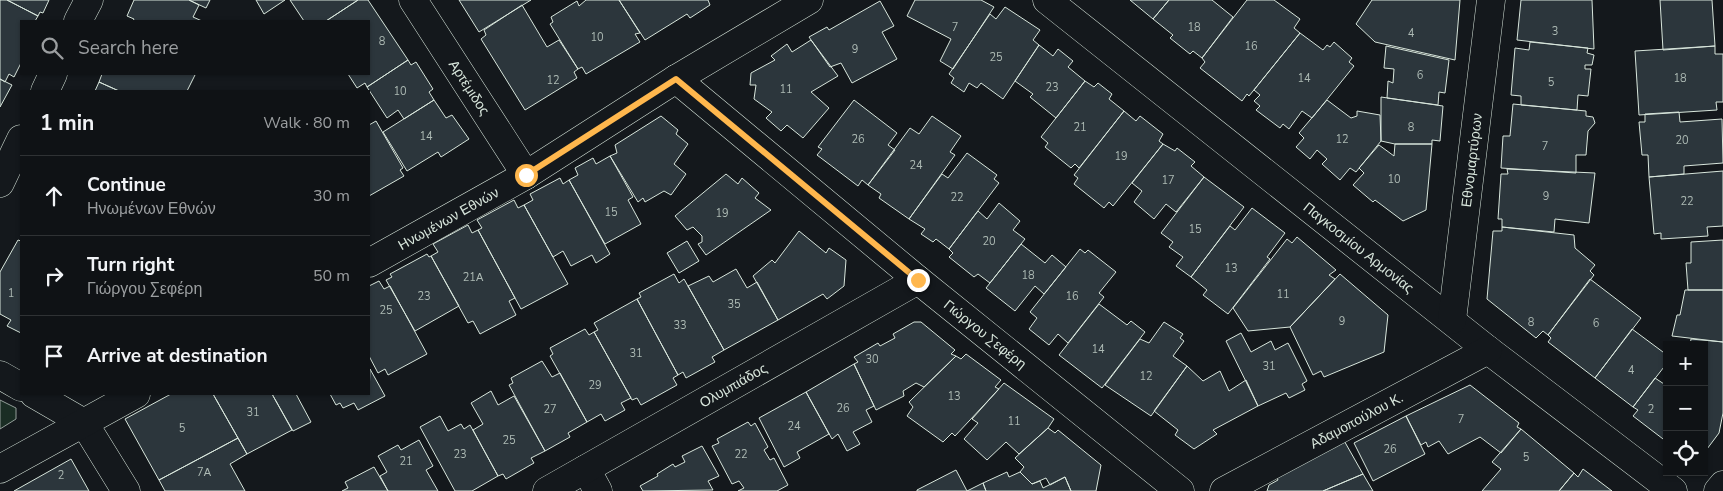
<!DOCTYPE html>
<meta charset="utf-8">
<style>
:root{--surface:#0f1215;--page:#1d2022;--text:#f1f3f6;--muted:#9b9ea0;--line:#2f3234}
body{margin:0;font-family:"Nunito Sans",sans-serif;background:var(--page);color:var(--text)}
.controls{position:absolute;right:15px;bottom:15px;display:grid;overflow:hidden;border-radius:0px;box-shadow:0 1px 4px #0004}
.controls button{width:45px;height:45px;display:grid;place-items:center;padding:0;border:0;border-bottom:1px solid var(--line);background:var(--surface);color:var(--text);font:25px sans-serif}
.stop{position:absolute;width:15px;height:15px;margin:-11px;border:4px solid #ffb74d;border-radius:50%;background:#fff}
.stop.end{background:#ffb74d;border-color:#fff;box-shadow:0 1px 5px #0008}
.list{margin:0;padding:0;list-style:none}
h2{display:flex;justify-content:space-between;align-items:center;height:65px;margin:0;padding:0 20px;font-size:21px}
h2 small{font-size:16px;font-weight:400;color:var(--muted)}
.list li{display:grid;grid-template-columns:32px 1fr auto;gap:15px;align-items:center;box-sizing:border-box;height:80px;padding:0 20px;border-top:1px solid var(--line)}
.list b{display:block;font-size:19px;white-space:nowrap}
.list p{margin:0;font-size:16px;white-space:nowrap;color:var(--muted)}
.list em{font-size:16px;font-style:normal;color:var(--muted)}
.icon{flex:none;width:28px;height:28px;fill:none;stroke:currentColor;stroke-width:2;stroke-linecap:round;stroke-linejoin:round}
.map{position:relative;flex:none;width:1723px;height:491px;overflow:hidden}
.search{position:absolute;background:var(--surface);box-shadow:0 1px 4px #0004;left:20px;top:20px;width:350px;height:55px;display:flex;align-items:center;gap:12px;box-sizing:border-box;padding:0 18px;border-radius:0px;color:var(--muted);font-size:19px}
.panel{position:absolute;background:var(--surface);box-shadow:0 1px 4px #0004;left:20px;top:90px;width:350px;height:305px;border-radius:0px}
.map>svg:first-child{display:block}
.green{fill:#1a2d24;stroke:#939e99}
.building{fill:#2c363c;stroke:#d8e6dc}
.lines{fill:none;stroke-linecap:round;stroke-linejoin:round}
.minor-casing{stroke:#d8e6dc;stroke-width:29}
.minor{stroke:#14181c;stroke-width:28}
.route{stroke:#ffb74d;stroke-width:6}
.labels{text-anchor:middle;stroke-width:4;stroke-linejoin:round;paint-order:stroke}
.number-label{font-size:11px;fill:#adbab4}
.street-label{font-size:14px;fill:#d8e6dc;stroke:#14181c}
</style>
<div class="map">
<svg width="1723" height="491" viewBox="0 0 1723 491">
<rect width="100%" height="100%" fill="#14181c"/>
<!-- green -->
<path class="green" d="M0,400L16,408V419L0,429Z"/>
<!-- building -->
<path class="building" d="M0,0H7L38,16L35,21H21V63L14,77L9,74L5,82L0,79Z
M7,0H49L43,13L40,12L38,16Z
M134,0H189L199,5L193,17L202,21H133L134,19L127,16Z
M189,0H210L206,8Z
M256,0H285L264,14Z
M290,0H358L326,21H304Z
M358,0H368L408,60L367,87L365,83L357,88L348,74H369V21H326Z
M459,0H531L479,32Z
M586,0H619L640,33L635,34L640,42L586,74L582,67L578,69L550,24L553,22L551,17L577,1L579,6Z
M619,0H708L710,5L690,18L687,14L645,40Z
M915,0H981L994,7L953,69L940,61L951,39L907,16Z
M1130,0H1169L1153,19Z
M1169,0H1212L1233,17L1202,58L1193,51L1190,54L1170,38L1173,35L1153,19Z
M1247,0H1274L1300,19L1294,28L1300,33L1249,96L1247,94L1242,101L1200,68L1205,62L1202,58Z
M1372,0H1460L1455,60L1375,42L1356,24Z
M1521,0H1592L1594,49L1517,40Z
M1660,0H1712L1715,46L1663,50Z
M880,1L894,26L882,32L897,59L852,83L841,63L830,67L809,37L827,27L829,30Z
M522,5L547,47L559,40L578,69L574,72L577,78L525,110L481,39L486,35L484,30Z
M1005,7L1040,30L1033,40L1039,45L1003,99L981,83L977,88L969,83L964,92L951,83L954,78L949,74L990,14L996,19Z
M1300,33L1323,50L1327,45L1330,47L1334,42L1352,58L1349,62L1354,66L1312,118L1302,111L1289,129L1283,124L1280,128L1256,110L1260,106L1254,101L1260,95L1254,90Z
M811,40L838,76L811,92L829,108L803,138L787,125L781,131L766,118L772,112L754,99L756,85H750L751,73L775,60L771,56L787,44L792,52Z
M1530,42L1588,48L1587,53L1594,55L1592,65H1585V69H1591L1588,96L1578,95L1577,110L1521,105V96L1511,95L1515,48L1529,50Z
M1039,45L1053,56L1058,49L1073,61L1068,67L1085,81L1056,118L1030,97L1033,94L1015,81Z
M1386,46L1449,60L1445,93L1439,92L1438,105L1387,98L1388,81L1393,83L1394,69L1384,68Z
M1715,46V54H1723V102H1716L1717,110L1639,115L1635,51Z
M408,60L411,65L416,62L433,89L429,92L434,100L404,119L398,110L387,118L367,87Z
M102,74H192L195,75L187,91H119L99,82Z
M0,79L12,85L0,107Z
M1085,81L1094,87L1098,83L1112,94L1109,99L1124,111L1079,168L1075,164L1071,168L1045,147L1048,143L1041,137Z
M99,82L119,91H95Z
M1381,97L1443,106L1440,141L1432,140V144H1395L1381,141Z
M434,100L446,118L452,115L469,139L441,157L438,152L407,171L383,132Z
M854,100L897,133L888,145L895,150L868,185L862,180L858,186L817,155L822,149L818,147Z
M1327,100L1351,118L1357,116V111L1380,115L1381,141L1356,172L1350,168L1340,180L1322,164L1327,159L1317,150L1310,159L1296,147L1304,138L1299,133Z
M1513,104L1586,111V116L1593,117L1595,123L1588,131L1586,155H1576V173L1501,168L1503,136H1510Z
M1124,111L1136,121L1140,116L1163,134L1159,141L1163,144L1113,206L1109,202L1104,208L1074,184L1078,178L1074,175Z
M1679,112L1680,122L1722,119L1723,163L1684,166V174L1649,177L1648,155H1642L1639,122H1645V114Z
M661,116L678,130L676,134L688,144L674,164L686,174L671,195L664,191L645,202L643,198L638,202L610,156L617,153L615,145Z
M932,116L961,136L950,152L955,155L909,219L879,198L881,194L868,185L910,128L919,134Z
M376,121L403,168L400,170L404,176L369,196V125Z
M1163,144L1175,151L1177,148L1195,162L1191,166L1204,177L1176,212L1166,204L1154,219L1134,202L1142,191L1132,183Z
M1395,144H1432L1426,210L1403,221L1375,200L1373,202L1353,185L1364,173L1359,168L1379,145L1394,156Z
M967,153L997,175L994,179L999,183L949,249L936,239L933,242L921,234L925,229L909,219L942,174L948,178Z
M610,156L633,197L628,200L641,224L605,244L569,180L578,175L575,168L593,158L596,164Z
M1507,169L1595,173L1589,223L1555,219L1554,232L1502,227V219H1498L1501,174H1508Z
M1723,171V226L1707,227L1708,236L1661,239V233L1654,234L1649,177Z
M726,174L738,184L742,178L759,193L755,198L771,210L706,255L698,244L702,242V236L693,227L687,230L675,216Z
M1204,177L1244,207L1191,277L1176,266L1183,257L1169,247L1173,242L1161,233Z
M560,178L563,184L569,180L610,254L596,263L592,255L571,266L563,251L553,257L524,205L533,200L530,194Z
M514,200L518,208L524,205L568,284L521,309L478,230L482,228L477,220Z
M999,203L1020,221L1013,230L1025,239L990,283L978,274L974,277L949,257L953,253L949,249L978,211L987,219Z
M1252,208L1285,233L1267,257L1270,259L1228,314L1203,295L1207,290L1191,277L1230,226L1235,230Z
M468,225L472,233L478,230L515,298L509,301L516,315L480,334L473,321L468,323L431,256L438,252L433,244Z
M1502,227L1574,235L1575,248L1595,265L1590,271L1594,275L1548,335L1543,331L1536,338L1487,299L1493,231H1502Z
M799,231L826,253L829,248L846,260L844,286L827,299L823,294L778,320L753,276L772,260L775,263Z
M1297,237L1336,270L1329,275L1335,279L1290,327L1248,331L1233,308L1287,239L1292,243Z
M18,240L21,241V333L7,326L11,320L0,314V272Z
M1723,240V290H1688L1686,263H1691V242Z
M687,241L699,261L679,273L667,253Z
M1021,244L1045,263L1052,255L1066,267L1044,294L1035,286L1015,311L986,288Z
M1080,249L1085,253L1088,250L1116,272L1099,293L1104,297L1068,343L1058,334L1049,345L1029,329L1037,318L1030,312Z
M427,254L429,257L431,256L459,306L415,331L386,280L392,277L390,274Z
M736,269L747,288L757,282L778,320L724,350L688,286L709,276L713,282Z
M674,274L679,283L684,279L724,350L712,357L715,362L686,378L683,372L678,375L637,299L641,297L639,293Z
M1340,274L1388,315L1384,352L1324,377L1321,371L1313,375L1290,327Z
M1590,279L1641,318L1595,378L1548,342L1551,338L1548,335Z
M379,281L384,289L390,286L427,354L388,375L385,369L378,373L369,356V286Z
M1685,290H1723V342L1672,336L1677,315H1680Z
M637,299L678,375L673,378L677,385L641,405L637,398L632,400L594,332L598,330L594,323Z
M1099,304L1127,325L1131,321L1145,332L1102,388L1059,355Z
M914,322H921L955,350L951,354L956,356L924,387L916,383L903,391L904,396L876,410L854,364L858,362L854,357L878,343L880,346L895,338L893,334Z
M1164,322L1183,334L1180,338L1184,341L1173,356L1187,366L1151,416L1105,385L1140,339L1149,343Z
M585,329L589,335L594,332L631,398L621,403L625,410L605,421L601,414L587,422L550,356L553,354L550,348Z
M1632,329L1667,355V363L1633,407L1595,378Z
M1241,333L1251,352L1271,341L1275,350L1288,343L1307,381L1302,384L1305,390L1289,398L1286,393L1258,406L1226,341Z
M1691,339L1723,342V413L1719,433L1704,453V345H1690Z
M966,354L1001,380L995,387L999,389L955,436L952,433L943,442L907,416L913,407L909,402L956,356L961,359Z
M542,361L552,377L560,373L587,422L568,433L570,437L545,451L509,385L513,383L511,378Z
M854,364L874,406L866,410L872,422L853,432L860,444L847,451L838,434L832,439L806,392Z
M1187,366L1203,381L1220,371L1229,391L1246,380L1258,406L1213,430L1217,434L1194,449L1175,435L1178,430L1154,411Z
M370,369L385,396L358,410L354,403L343,408L340,403L336,405L330,394H369Z
M1655,378L1667,386V442L1633,416L1638,410L1633,407Z
M1004,383L1054,419L1048,428L1019,454L1006,442L987,460L964,439L978,423L972,419Z
M1470,385L1519,423L1517,427L1521,429L1501,453L1480,437L1448,454L1439,441L1428,447L1426,442L1421,445L1406,416Z
M491,391L498,405L514,396L545,451L531,458L534,463L506,479L503,474L498,476L473,430L483,424L471,403Z
M806,392L829,434L797,452L800,458L784,467L759,418Z
M171,394H213L238,438L159,480L125,419Z
M213,394H272L292,430L247,454Z
M272,394H296L311,422L293,431Z
M440,416L448,431L461,424L464,429L470,425L498,476L472,491H455L420,427Z
M1406,416L1425,454L1373,481L1354,443Z
M748,422L751,426L755,423L768,447L764,450L770,460L774,458L788,485L777,491H738L744,488L739,481L732,484L712,446L719,443L717,439Z
M1048,428L1055,433L1058,430L1101,465L1096,491H1071L1065,477L1050,485L1046,478L1032,484L1020,472L1024,467L1015,458Z
M1521,429L1574,473L1559,491H1482L1501,469L1492,462Z
M1342,437L1363,474L1323,491H1267L1269,485L1278,480L1274,471Z
M238,438L247,454L230,464L245,491H165L159,480Z
M419,440L433,466L426,470L438,491H388L380,476L387,472L378,456L398,445L401,450Z
M702,446L719,476L708,481L713,490L643,491L640,486L658,476L657,474L673,464L675,467L685,462L682,456Z
M71,459L89,491H14Z
M374,467L388,491H342L348,488L345,482Z
M1583,469L1612,491H1559L1574,473L1578,477Z
M956,470L967,491L983,483L986,491H917V490Z
M1007,472L1009,477L1020,472L1032,484L1040,481L1043,488L1065,477L1071,491H986L983,483Z
M1363,474L1373,491H1323Z"/>
<g class="lines">
<!-- minor casing -->
<g class="minor-casing">
<g id="minor">
<path id="s1" d="M413,0L526,175"/>
<path id="s2" d="M1047,0L1488,350L1673,491"/>
<path d="M78,21L89,0"/>
<path id="s3" d="M676,79L918,280L1180,491"/>
<path d="M45,91L53,74"/>
<path d="M0,183L21,139"/>
<path id="s4" d="M369,263L526,175L676,79L809,0"/>
<path id="s5" d="M1452,320L1491,0"/>
<path d="M0,375L21,387"/>
<path d="M34,394L84,423L126,491"/>
<path d="M0,469L136,394"/>
<path d="M586,469L598,491"/>
<path id="s6" d="M547,491L918,280"/>
<path id="s7" d="M1224,491L1488,350"/>
<path d="M1718,491L1723,485"/>
</g>
</g>
<!-- minor -->
<use href="#minor" class="minor"/>
</g>
<g class="lines">
<!-- route -->
<path class="route" d="M526,175L676,79L918,280"/>
</g>
<g class="labels">
<!-- number labels -->
<g class="number-label">
<text x="955" y="31">7</text>
<text x="1194" y="31">18</text>
<text x="1555" y="35">3</text>
<text x="1411" y="37">4</text>
<text x="597" y="41">10</text>
<text x="382" y="45">8</text>
<text x="1251" y="50">16</text>
<text x="855" y="53">9</text>
<text x="996" y="61">25</text>
<text x="1420" y="79">6</text>
<text x="1304" y="82">14</text>
<text x="1680" y="82">18</text>
<text x="553" y="84">12</text>
<text x="1551" y="86">5</text>
<text x="1052" y="91">23</text>
<text x="786" y="93">11</text>
<text x="400" y="95">10</text>
<text x="1080" y="131">21</text>
<text x="1411" y="131">8</text>
<text x="426" y="140">14</text>
<text x="858" y="143">26</text>
<text x="1342" y="143">12</text>
<text x="1682" y="144">20</text>
<text x="1545" y="150">7</text>
<text x="1121" y="160">19</text>
<text x="916" y="169">24</text>
<text x="1394" y="183">10</text>
<text x="1168" y="184">17</text>
<text x="1546" y="200">9</text>
<text x="957" y="201">22</text>
<text x="1687" y="205">22</text>
<text x="611" y="216">15</text>
<text x="722" y="217">19</text>
<text x="1195" y="233">15</text>
<text x="989" y="245">20</text>
<text x="1231" y="272">13</text>
<text x="1028" y="279">18</text>
<text x="473" y="281">21Α</text>
<text x="11" y="297">1</text>
<text x="1283" y="298">11</text>
<text x="424" y="300">23</text>
<text x="1072" y="300">16</text>
<text x="734" y="308">35</text>
<text x="386" y="314">25</text>
<text x="1342" y="325">9</text>
<text x="1531" y="326">8</text>
<text x="1596" y="327">6</text>
<text x="680" y="329">33</text>
<text x="1098" y="353">14</text>
<text x="636" y="357">31</text>
<text x="872" y="363">30</text>
<text x="1269" y="370">31</text>
<text x="1631" y="374">4</text>
<text x="1146" y="380">12</text>
<text x="595" y="389">29</text>
<text x="954" y="400">13</text>
<text x="843" y="412">26</text>
<text x="550" y="413">27</text>
<text x="1651" y="413">2</text>
<text x="253" y="416">31</text>
<text x="1461" y="423">7</text>
<text x="1014" y="425">11</text>
<text x="794" y="430">24</text>
<text x="182" y="432">5</text>
<text x="509" y="444">25</text>
<text x="1390" y="453">26</text>
<text x="460" y="458">23</text>
<text x="741" y="458">22</text>
<text x="1526" y="461">5</text>
<text x="406" y="465">21</text>
<text x="204" y="476">7Α</text>
<text x="61" y="479">2</text>
</g>
<!-- street labels -->
<g class="street-label">
<text dy="5" stroke="none"><textPath href="#s1" startOffset="104">Αρτέμιδος</textPath></text>
<text dy="5" stroke="none"><textPath href="#s5" startOffset="161">Εθνομαρτύρων</textPath></text>
<text dy="5" stroke="none"><textPath href="#s4" startOffset="91">Ηνωμένων Εθνών</textPath></text>
<text dy="5" stroke="none"><textPath href="#s2" startOffset="398">Παγκοσμίου Αρμονίας</textPath></text>
<text dy="5" stroke="none"><textPath href="#s3" startOffset="401">Γιώργου Σεφέρη</textPath></text>
<text dy="5" stroke="none"><textPath href="#s6" startOffset="214">Ολυμπιάδος</textPath></text>
<text dy="5" stroke="none"><textPath href="#s7" startOffset="150">Αδαμοπούλου Κ.</textPath></text>
</g>
</g>
</svg>
<div class="controls">
<button>+</button>
<button>−</button>
<button><svg class="icon" aria-label="locate" viewBox="0 0 24 24"><circle cx="12" cy="12" r="6"/><path d="M12 2v4M12 18v4M2 12h4M18 12h4"/></svg></button>
</div>
<div class="stop" style="left:526px;top:175px"></div>
<div class="stop end" style="left:918px;top:280px"></div>
<div class="search"><svg class="icon" aria-label="search" viewBox="0 0 24 24"><circle cx="10" cy="10" r="6"/><path d="M15 15l6 6"/></svg>Search here</div>
<section class="panel">
<h2>1 min<small>Walk · 80 m</small></h2>
<ul class="list">
<li><svg class="icon" aria-label="ahead" viewBox="0 0 24 24"><path d="M12 20V5M6 11l6-6 6 6"/></svg><div><b>Continue</b><p>Ηνωμένων Εθνών</p></div><em>30 m</em></li>
<li><svg class="icon" aria-label="right" viewBox="0 0 24 24"><path d="M7 20v-9h11M14 6l5 5-5 5"/></svg><div><b>Turn right</b><p>Γιώργου Σεφέρη</p></div><em>50 m</em></li>
<li><svg class="icon" aria-label="arrive" viewBox="0 0 24 24"><path d="M6 21V4h12l-3 4 3 4H6"/></svg><div><b>Arrive at destination</b></div></li>
</ul>
</section>
</div>
